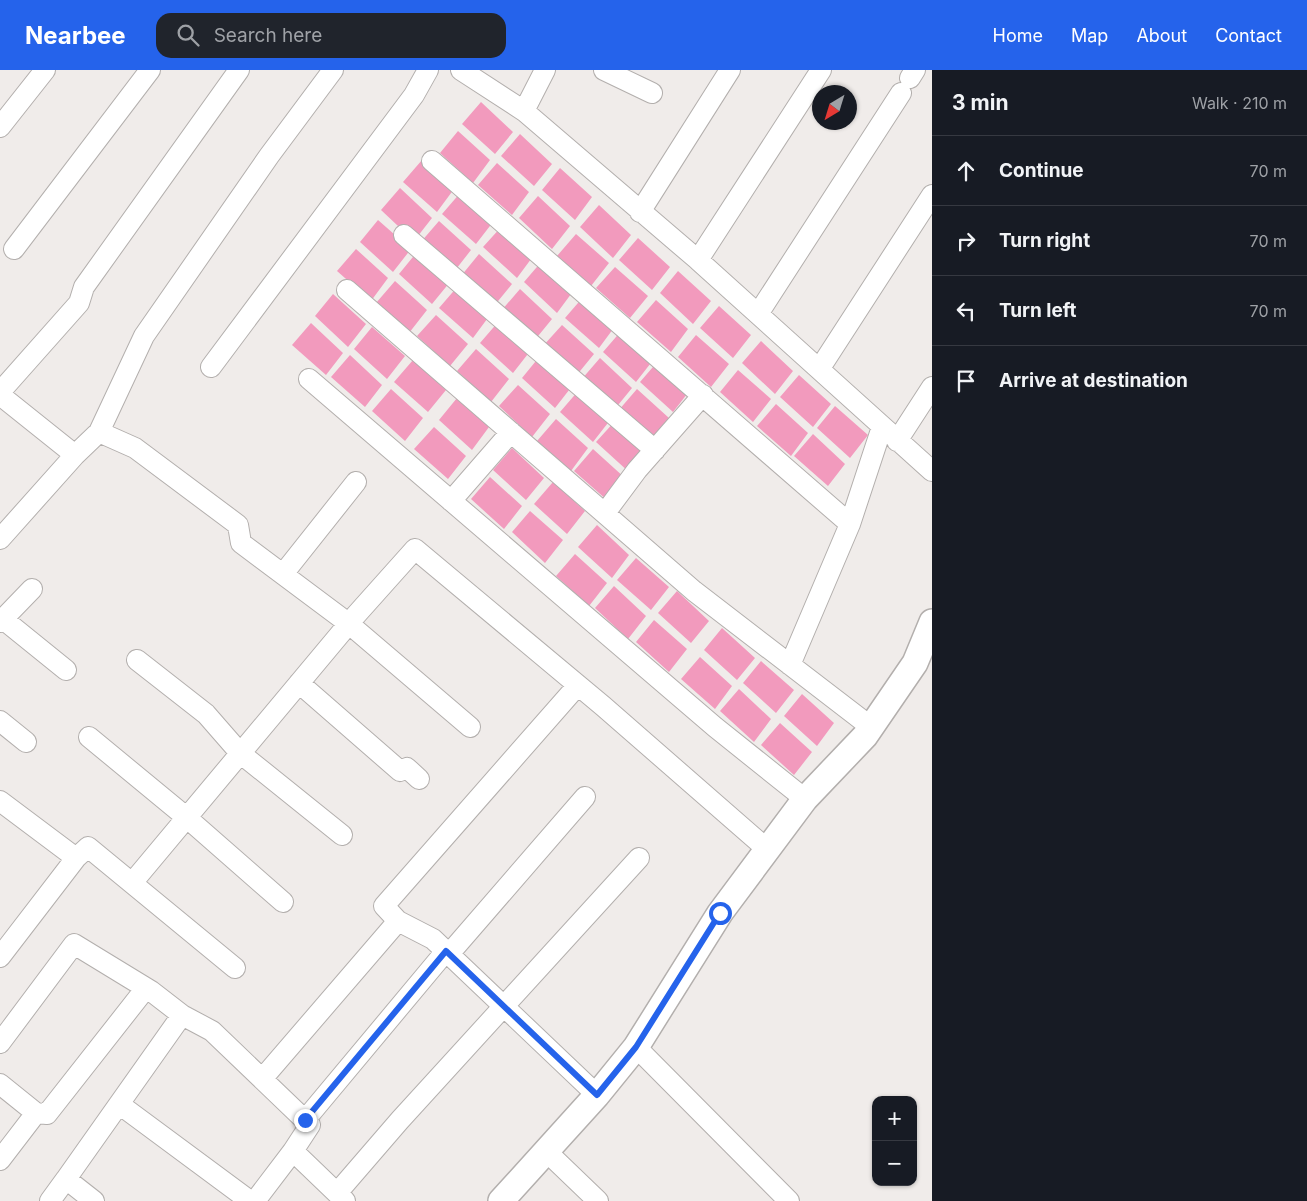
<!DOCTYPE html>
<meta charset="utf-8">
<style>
:root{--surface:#171b24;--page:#20242c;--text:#f1f3f6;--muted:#9ea1a6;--line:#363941;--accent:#2563eb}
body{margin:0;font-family:Inter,sans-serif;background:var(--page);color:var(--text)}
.controls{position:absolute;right:15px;bottom:15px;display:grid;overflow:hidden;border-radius:10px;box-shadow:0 1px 4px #0004}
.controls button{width:45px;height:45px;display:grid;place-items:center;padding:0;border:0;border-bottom:1px solid var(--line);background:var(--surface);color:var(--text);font:25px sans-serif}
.compass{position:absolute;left:812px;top:15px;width:45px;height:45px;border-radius:50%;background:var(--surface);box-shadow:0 1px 4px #0004;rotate:218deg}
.stop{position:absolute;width:15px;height:15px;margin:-11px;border:4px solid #2563eb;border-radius:50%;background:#fff}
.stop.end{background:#2563eb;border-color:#fff;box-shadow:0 1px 5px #0008}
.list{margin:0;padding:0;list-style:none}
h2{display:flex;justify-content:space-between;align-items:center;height:65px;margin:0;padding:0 20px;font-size:21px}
h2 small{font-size:16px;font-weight:400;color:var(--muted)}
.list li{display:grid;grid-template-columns:32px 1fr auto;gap:15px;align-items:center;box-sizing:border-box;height:70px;padding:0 20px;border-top:1px solid var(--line)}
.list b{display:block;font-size:19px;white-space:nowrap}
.list em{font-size:16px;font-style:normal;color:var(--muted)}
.icon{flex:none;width:28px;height:28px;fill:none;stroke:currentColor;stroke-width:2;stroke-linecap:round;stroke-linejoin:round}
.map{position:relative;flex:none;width:932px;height:1131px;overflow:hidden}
header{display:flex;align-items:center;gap:30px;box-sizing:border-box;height:70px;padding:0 25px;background:var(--accent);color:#fff}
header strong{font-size:24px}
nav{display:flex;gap:28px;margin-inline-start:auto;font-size:18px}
.search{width:350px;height:45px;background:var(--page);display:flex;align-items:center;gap:12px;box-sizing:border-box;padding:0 18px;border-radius:15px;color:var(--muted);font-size:19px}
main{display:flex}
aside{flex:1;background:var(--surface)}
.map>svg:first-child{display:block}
.building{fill:#f29abd}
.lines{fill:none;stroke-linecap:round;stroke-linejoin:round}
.minor-casing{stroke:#b3afad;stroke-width:22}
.tertiary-casing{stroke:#b3afad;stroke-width:28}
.minor{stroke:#fff;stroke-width:20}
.tertiary{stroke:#fff;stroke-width:25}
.route{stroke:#2563eb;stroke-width:6}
</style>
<header>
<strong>Nearbee</strong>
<div class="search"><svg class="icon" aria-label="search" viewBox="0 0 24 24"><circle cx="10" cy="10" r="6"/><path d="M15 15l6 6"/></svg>Search here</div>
<nav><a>Home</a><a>Map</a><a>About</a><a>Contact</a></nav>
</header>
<main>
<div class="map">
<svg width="932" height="1131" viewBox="0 0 932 1131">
<rect width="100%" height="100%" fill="#f0ecea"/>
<!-- building -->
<path class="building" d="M481,32L513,62L495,84L462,54Z
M458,61L490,90L473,113L440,83Z
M520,64L552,94L534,116L501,86Z
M422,90L454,119L437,142L403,112Z
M497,93L529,122L512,145L478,115Z
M560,98L592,127L575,150L542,120Z
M400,118L432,148L414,171L381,140Z
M461,122L493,152L476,174L442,144Z
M538,126L570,156L552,179L519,148Z
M599,135L631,165L613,188L580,157Z
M378,150L411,179L393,202L360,172Z
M439,151L471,180L453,203L420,173Z
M502,156L534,185L517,208L483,177Z
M576,164L609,193L591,216L557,186Z
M638,168L670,197L652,220L619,190Z
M356,179L388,208L371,231L337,201Z
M417,182L450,212L432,234L399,204Z
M479,184L512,214L494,236L461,206Z
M542,191L574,220L557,243L524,212Z
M615,197L648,226L630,248L596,218Z
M678,201L711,231L693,254L660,223Z
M395,211L427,240L409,263L376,233Z
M458,216L490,245L473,268L439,238Z
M520,219L552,249L534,271L501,241Z
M333,224L366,254L348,277L315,246Z
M584,226L616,255L599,278L565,248Z
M656,230L688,259L671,282L637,252Z
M719,236L751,265L733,288L700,258Z
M436,245L468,274L450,296L417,266Z
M499,251L531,280L513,303L480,273Z
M311,253L343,283L326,305L292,275Z
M562,255L594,284L576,306L543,276Z
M372,257L405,286L387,309L354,279Z
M622,260L654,289L636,312L603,282Z
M696,265L729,294L711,317L678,287Z
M761,271L793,301L775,324L742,293Z
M476,279L509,309L491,332L457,301Z
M350,285L382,315L365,337L331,307Z
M540,286L573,315L555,338L522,308Z
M600,288L632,318L614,340L581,310Z
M413,290L446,320L428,342L394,312Z
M659,290L691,319L673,342L640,312Z
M738,300L771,329L753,352L720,322Z
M799,305L831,334L813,357L780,327Z
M518,315L550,344L532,367L499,336Z
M391,319L423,348L405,371L372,341Z
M637,319L669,348L651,371L618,341Z
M579,320L611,349L593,372L560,342Z
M457,328L489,357L472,380L439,350Z
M776,334L808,363L791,386L757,356Z
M835,336L868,365L850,388L817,358Z
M556,349L588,378L571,401L537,371Z
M616,350L648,380L630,403L596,372Z
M434,357L466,386L448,409L414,379Z
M813,364L845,394L828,416L794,386Z
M512,378L544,408L526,430L493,400Z
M593,379L625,408L608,431L574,401Z
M490,407L522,436L504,459L471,429Z
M553,412L585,441L567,464L534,434Z
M530,441L563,470L545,493L512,462Z
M597,455L629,485L612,508L578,477Z
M575,484L607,513L589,536L556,506Z
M636,488L669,517L651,540L617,510Z
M614,516L646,546L628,569L595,538Z
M677,521L709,551L691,573L658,543Z
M654,550L687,579L669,602L636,572Z
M722,558L755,588L737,610L704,580Z
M700,587L732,616L715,639L681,609Z
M761,591L794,620L776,643L743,613Z
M739,619L771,649L754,672L720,641Z
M802,624L834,653L817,676L784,646Z
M780,653L812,682L794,705L761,675Z"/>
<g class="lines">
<!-- minor casing -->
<g class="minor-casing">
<path id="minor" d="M461,0L524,41L698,190L932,401
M604,0L652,23
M910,8L915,0
M524,41L545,0
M0,57L45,0
M432,91L850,454
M640,142L730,0
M404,165L655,380
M14,179L150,0
M698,190L821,0
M347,220L694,521L871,657
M758,244L901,23
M211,297L414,25L428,0
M820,298L932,125
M309,309L715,657L805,729
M0,322L79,233L84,217L239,0
M0,325L75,385L0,469
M99,362L144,266L269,86L333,0
M897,371L932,317
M75,385L99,362L135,378L238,455L241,473L348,553L470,657
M451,431L511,362
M605,443L637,400L703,325
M283,504L356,412
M3,549L66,600
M0,552L32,519
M137,590L206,644L240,683L342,765
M790,595L850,454L882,357
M299,613L400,701L407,698L419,709
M0,651L26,672
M89,667L186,747L283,832
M0,731L76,788
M132,813L356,545L415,479L603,636L768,780
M398,851L384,836L578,615
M449,884L585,727
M0,887L76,788L88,777L235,898
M0,973L74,874L151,921L182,945
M636,977L789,1131
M262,1009L398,851L433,869L597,1025
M0,1014L36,1043L0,1090
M119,1034L250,1131
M36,1043L47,1044L146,918
M305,1050L446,881
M546,1081L598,1131
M66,1109L182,945L212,961L310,1055L293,1081
M337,1123L400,1050L639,788
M50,1131L66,1109L94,1131
M255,1131L293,1081L345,1131"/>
</g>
<!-- tertiary casing -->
<g class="tertiary-casing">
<path id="tertiary" d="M501,1131L597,1025L636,977L720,843L805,729L865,666L915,593L932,552"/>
</g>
<!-- minor -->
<use href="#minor" class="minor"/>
<!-- tertiary -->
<use href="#tertiary" class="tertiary"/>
</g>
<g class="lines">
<!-- route -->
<path class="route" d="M305,1050L446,881L597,1025L636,977L720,843"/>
</g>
</svg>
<div class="controls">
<button>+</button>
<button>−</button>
</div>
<svg class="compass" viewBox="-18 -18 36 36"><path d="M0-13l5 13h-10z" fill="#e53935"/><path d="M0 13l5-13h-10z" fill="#9ea1a6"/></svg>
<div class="stop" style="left:720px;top:843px"></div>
<div class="stop end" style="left:305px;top:1050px"></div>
</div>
<aside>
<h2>3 min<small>Walk · 210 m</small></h2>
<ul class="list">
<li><svg class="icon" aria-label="ahead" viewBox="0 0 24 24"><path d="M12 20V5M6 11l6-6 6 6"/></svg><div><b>Continue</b></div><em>70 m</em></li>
<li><svg class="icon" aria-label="right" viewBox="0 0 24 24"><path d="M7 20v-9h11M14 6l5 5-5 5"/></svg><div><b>Turn right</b></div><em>70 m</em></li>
<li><svg class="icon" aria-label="left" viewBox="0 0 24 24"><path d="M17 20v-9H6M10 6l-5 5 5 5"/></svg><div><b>Turn left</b></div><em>70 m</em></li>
<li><svg class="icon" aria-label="arrive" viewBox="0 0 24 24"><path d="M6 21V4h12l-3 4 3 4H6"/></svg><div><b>Arrive at destination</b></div></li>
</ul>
</aside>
</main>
